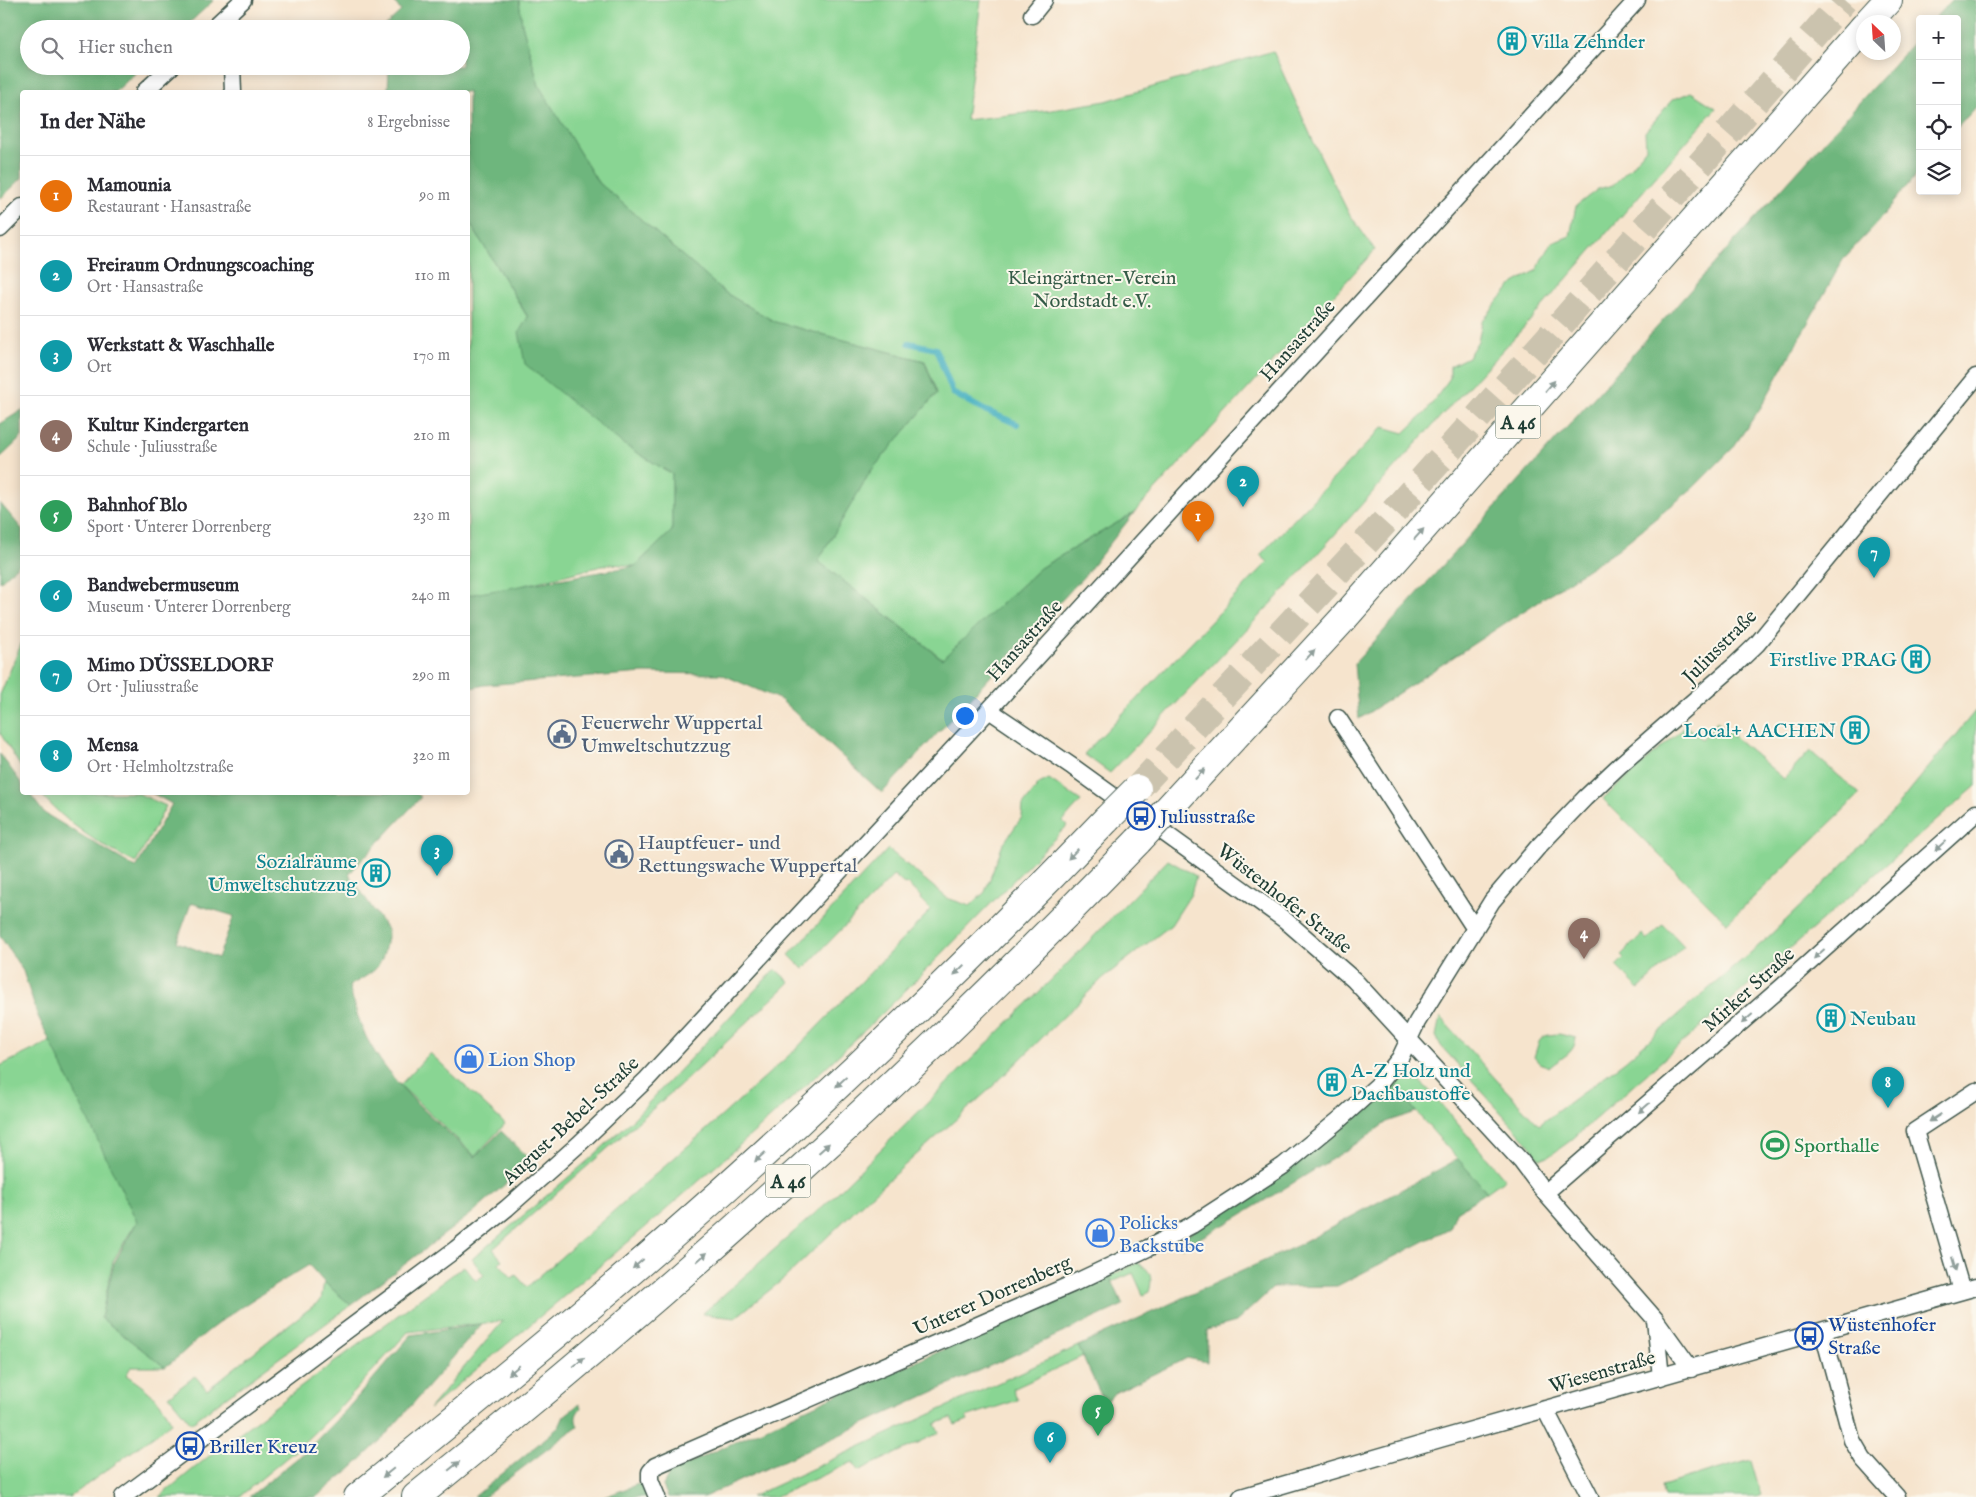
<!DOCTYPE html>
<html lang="de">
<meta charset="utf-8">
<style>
:root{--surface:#fff;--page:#f7f7f7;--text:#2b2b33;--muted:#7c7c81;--line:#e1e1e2;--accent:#b45309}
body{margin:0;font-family:"IM FELL English",serif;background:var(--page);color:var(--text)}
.controls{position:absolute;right:15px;top:15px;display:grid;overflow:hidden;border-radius:5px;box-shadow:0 2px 12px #0003}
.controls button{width:45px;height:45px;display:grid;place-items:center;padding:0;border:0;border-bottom:1px solid var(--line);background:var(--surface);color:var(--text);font:25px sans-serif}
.compass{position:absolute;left:1856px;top:15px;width:45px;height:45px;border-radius:50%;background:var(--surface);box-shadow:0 2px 12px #0003;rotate:335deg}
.you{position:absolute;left:964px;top:715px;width:18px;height:18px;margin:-12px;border:4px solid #fff;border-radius:50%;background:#1a73e8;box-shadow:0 0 0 8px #1a73e833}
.badge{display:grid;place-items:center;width:32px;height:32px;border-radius:50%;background:var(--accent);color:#fff;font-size:16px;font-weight:700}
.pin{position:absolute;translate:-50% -41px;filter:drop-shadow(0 1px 2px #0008)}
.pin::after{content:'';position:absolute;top:26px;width:18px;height:15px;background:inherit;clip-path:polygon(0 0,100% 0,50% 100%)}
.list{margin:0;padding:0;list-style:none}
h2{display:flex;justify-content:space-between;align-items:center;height:65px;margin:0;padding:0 20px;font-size:21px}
h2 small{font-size:16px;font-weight:400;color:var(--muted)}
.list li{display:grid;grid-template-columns:32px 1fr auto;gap:15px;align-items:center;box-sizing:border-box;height:80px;padding:0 20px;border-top:1px solid var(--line)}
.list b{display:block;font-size:19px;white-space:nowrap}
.list p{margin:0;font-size:16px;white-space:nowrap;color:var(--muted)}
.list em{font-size:16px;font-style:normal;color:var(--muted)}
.icon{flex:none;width:28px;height:28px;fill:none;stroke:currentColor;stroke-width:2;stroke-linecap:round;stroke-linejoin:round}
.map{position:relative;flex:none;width:1976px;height:1497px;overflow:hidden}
.search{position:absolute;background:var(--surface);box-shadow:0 2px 12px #0003;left:20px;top:20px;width:450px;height:55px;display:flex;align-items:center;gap:12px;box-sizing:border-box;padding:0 18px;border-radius:28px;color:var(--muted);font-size:19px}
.panel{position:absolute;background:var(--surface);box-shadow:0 2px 12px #0003;left:20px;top:90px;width:450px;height:705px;border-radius:5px}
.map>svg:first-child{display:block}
.green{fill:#89d593;stroke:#548964}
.forest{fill:#6eb67d;stroke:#467a58;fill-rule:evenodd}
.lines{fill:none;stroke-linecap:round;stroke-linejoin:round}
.stream{stroke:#44b0c1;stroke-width:6}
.motorway-tunnel{stroke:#cbc3ae;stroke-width:28;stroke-dasharray:28 14;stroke-linecap:butt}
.minor-casing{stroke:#3f564b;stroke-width:19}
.motorway-casing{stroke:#3f564b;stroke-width:30}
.minor{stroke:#fff;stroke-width:16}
.motorway{stroke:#fff;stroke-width:28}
.motorway-bridge-casing{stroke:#3f564b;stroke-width:30;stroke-linecap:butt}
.motorway-bridge{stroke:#fff;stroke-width:28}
.oneway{fill:#8f9e9a}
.labels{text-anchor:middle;stroke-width:4;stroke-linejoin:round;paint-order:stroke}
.shield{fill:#fbf7ec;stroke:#61756b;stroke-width:1}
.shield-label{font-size:19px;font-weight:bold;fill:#1f3d34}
.culture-label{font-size:20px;fill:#0d838f;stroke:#fbf7ec;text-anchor:start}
.park-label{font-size:20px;fill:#345b47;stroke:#fbf7ec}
.street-label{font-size:20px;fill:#1f3d34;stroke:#fbf7ec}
.service-label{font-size:20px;fill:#4e5e75;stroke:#fbf7ec;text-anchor:start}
.transit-label{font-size:20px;fill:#164399;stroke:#fbf7ec;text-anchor:start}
.shop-label{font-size:20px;fill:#366cbe;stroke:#fbf7ec;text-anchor:start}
.leisure-label{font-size:20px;fill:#27864d;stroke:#fbf7ec;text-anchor:start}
</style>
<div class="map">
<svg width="1976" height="1497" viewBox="0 0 1976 1497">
<rect width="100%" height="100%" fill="#fbf7ec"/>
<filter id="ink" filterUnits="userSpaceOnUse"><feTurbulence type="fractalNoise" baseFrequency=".02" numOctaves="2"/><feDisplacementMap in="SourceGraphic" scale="10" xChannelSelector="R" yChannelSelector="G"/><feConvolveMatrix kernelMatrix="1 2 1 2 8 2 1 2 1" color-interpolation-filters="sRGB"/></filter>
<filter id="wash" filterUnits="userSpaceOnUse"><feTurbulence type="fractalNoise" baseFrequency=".0096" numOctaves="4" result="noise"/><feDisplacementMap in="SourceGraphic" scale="20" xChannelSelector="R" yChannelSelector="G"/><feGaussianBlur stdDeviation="1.12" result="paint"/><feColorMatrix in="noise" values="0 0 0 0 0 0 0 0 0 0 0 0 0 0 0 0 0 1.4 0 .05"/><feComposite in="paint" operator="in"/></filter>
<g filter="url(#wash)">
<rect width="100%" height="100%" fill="#f6e4cd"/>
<!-- green -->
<path class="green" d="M519,0H981L966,120L1052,110L1106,101L1273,51L1314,143L1348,212L1375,250L1134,513L1040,568L943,659L818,561L870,472L937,393L925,361L775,322L724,292L597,181L539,86L522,24Z
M1691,92L1716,108L1527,324L1440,417L1303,570L1110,773L1084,754L1268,562L1260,555L1383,427L1404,433L1426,412L1450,378V366L1468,357L1478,341L1482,322L1498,301L1514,283L1536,271L1552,243L1570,236L1576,206L1598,189L1613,185L1631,167L1646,148L1645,132L1672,100Z
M468,220L528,318L623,444L672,474V531L635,566L610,564L509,589L468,595Z
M22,642V769L0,733V695Z
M1976,710V786L1570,1141L1548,1157L1539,1158L1523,1137L1441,1046L1436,1036L1440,1017L1503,1087L1539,1125L1625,1061L1763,942L1832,876L1887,818Z
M1717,722L1784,779L1810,751L1860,794L1727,923L1603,799L1686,726L1702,739Z
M1049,779L1081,801L1063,821L1067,826C1006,887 946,951 884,1012C739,1152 584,1280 429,1409L503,1321L408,1332L339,1408L297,1449L239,1497H159L219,1448L464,1266L476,1281L484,1275L472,1259L591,1158L635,1117L775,969L790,982L785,987L689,1077L493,1249L502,1260L499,1263L512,1278L516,1275L527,1287L714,1123L796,1049L931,910L920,899L921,897L907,884L905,885L894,875L803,969L789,955L888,849L947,898L970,906L985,892L1003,844L1022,817L1023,805L1039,784Z
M40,793H137L166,806L136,863C100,846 66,823 40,793Z
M1168,860L1196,876L1191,894L1171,925L1103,978L991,1088L857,1208L786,1277L735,1318L702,1314L832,1198L1061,970Z
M1663,924L1684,946L1639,989L1616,966L1624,958L1621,955L1642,934L1647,940Z
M1559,1034L1576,1038C1575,1054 1561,1057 1550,1067L1539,1063L1534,1057C1540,1039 1538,1035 1559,1034Z
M51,1041L137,1221L113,1261L101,1318L165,1367H131L126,1375C144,1387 165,1402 171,1423L70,1497H0V1066Z
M430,1053L505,1124L475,1156L400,1085Z
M1408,1071L1427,1088L1505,1179L1487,1192L1416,1112L1394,1083Z
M1137,1263C1151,1268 1153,1279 1149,1292L1143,1295L1133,1273L1112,1282L1110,1276Z
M324,1282L351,1305L191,1423L169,1396L195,1376L207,1390L283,1329L321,1300Z
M1078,1346L1083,1356L1013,1389L1018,1400L966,1417L968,1420L955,1425L951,1418L935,1424L939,1433L858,1471L853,1462L774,1497H751Z
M1751,1460L1761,1495L1756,1497H1664L1661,1486Z"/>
<!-- forest -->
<path class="forest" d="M0,0H214L183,29H29V66H143L115,92H22V178L0,199Z
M393,0H519L522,24L539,86L597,181L724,292L775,322L924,361L937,393L870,472L818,561L942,659L1040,568L1134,513L1086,574L882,793L781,700L721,674L644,673L484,685L468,689V595L635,566L672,531V474L623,444L525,364L519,332L528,317L468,220V92H388L389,66H461V29H382L401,11Z
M1951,0H1976V107L1957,128V19H1934Z
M1920,35V170L1876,224L1844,258L1761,407L1732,449L1694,487L1618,549L1359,719L1354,664Z
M22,410V437L0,458V424Z
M0,503L22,529V561L0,582Z
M0,754L22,784V792L29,793L44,813L136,868L172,804L152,793L414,792L421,797L349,874L388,931C382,968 381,968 349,986C354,1005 360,1027 370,1044C395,1089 438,1122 475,1157L501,1131L532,1161L471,1214L351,1305L324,1282L309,1265C271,1288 231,1311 197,1340C186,1349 177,1359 165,1367L101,1318L114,1263L137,1222L37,1014L23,971L0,936ZM191,903L234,916L218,958L177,942Z
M1394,1083L1416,1112L1387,1122L1350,1148L1236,1218L1182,1248L1179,1241L1356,1114Z
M1458,1159L1487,1192L1456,1212L1450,1228L1337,1286L1274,1287L1236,1322L1207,1330V1362L1187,1358L1114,1393L1105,1404L1078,1346L1301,1244Z
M1110,1276L1123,1305L704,1497H668L663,1486L670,1472L852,1388L904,1367Z
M482,1324L383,1438L353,1467L316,1497H249L305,1452L347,1409L411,1335Z
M579,1404L581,1408C576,1413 574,1419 578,1426L484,1497H474L559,1427L564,1416Z
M641,1483L647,1497H604Z"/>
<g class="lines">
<!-- stream -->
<path class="stream" d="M909,343L936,349L953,393L982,409L1017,424"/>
</g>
</g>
<g filter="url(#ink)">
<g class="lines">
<!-- motorway-tunnel -->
<path class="motorway-tunnel" d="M1137,789L1381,526L1553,333L1844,0"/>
<!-- minor casing -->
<g class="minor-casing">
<path id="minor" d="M1032,15L1044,0
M212,29L243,0
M232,66L233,92
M144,92L172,66
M0,229L22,207
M989,710L1073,767L1285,920L1354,980L1521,1161L1545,1193L1655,1319L1691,1369
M1338,718L1475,929
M1545,1193L1783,986L1976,813
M1962,1291L1915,1131L1976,1091
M1655,1320L1661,1377
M1823,1332L1852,1440L1863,1459L1897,1497
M1545,1409L1590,1497
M123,1497L456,1249L507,1208L579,1144L647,1079L989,710L1637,0
M657,1497L650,1480V1472L655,1466L1072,1284L1148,1248L1192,1225L1283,1166L1340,1119L1379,1084L1400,1058L1417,1022L1492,901L1538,847L1585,798L1620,765L1735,665L1757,644L1976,377
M1241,1497L1440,1439L1976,1287"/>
</g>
<!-- motorway casing -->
<g class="motorway-casing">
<path id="motorway" d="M1868,22L1888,0
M1167,810L1343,619L1864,27
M358,1497C512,1372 666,1247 810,1111C912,1017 1011,919 1107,819
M416,1497C560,1381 701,1261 837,1136C940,1041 1040,942 1138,841"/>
</g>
<!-- minor -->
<use href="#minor" class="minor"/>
<!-- motorway -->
<use href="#motorway" class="motorway"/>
<!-- motorway-bridge casing -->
<g class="motorway-bridge-casing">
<path id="motorway-bridge" d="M1107,819L1137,789
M1138,841L1167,810"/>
</g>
<!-- motorway-bridge -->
<use href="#motorway-bridge" class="motorway-bridge"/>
</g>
<!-- one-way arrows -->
<defs><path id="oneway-solid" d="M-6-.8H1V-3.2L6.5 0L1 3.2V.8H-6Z" transform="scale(1.25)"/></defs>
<g class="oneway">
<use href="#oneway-solid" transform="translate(1550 386) rotate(-49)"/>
<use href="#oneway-solid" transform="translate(1419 534) rotate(-48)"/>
<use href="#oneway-solid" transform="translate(1310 655) rotate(-47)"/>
<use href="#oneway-solid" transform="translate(1200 774) rotate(-47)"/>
<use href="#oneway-solid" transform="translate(1940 846) rotate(137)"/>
<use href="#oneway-solid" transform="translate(1073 854) rotate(134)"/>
<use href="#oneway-solid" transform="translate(1819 954) rotate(138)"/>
<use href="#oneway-solid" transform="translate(959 970) rotate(135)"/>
<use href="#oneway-solid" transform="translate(1747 1019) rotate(139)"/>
<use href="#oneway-solid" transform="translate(841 1082) rotate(137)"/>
<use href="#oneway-solid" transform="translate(1644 1108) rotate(139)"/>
<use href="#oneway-solid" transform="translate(1935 1118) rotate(147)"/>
<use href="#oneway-solid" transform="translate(824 1148) rotate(-42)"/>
<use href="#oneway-solid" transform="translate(760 1157) rotate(138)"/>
<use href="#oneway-solid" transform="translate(702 1257) rotate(-41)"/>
<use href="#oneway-solid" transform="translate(638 1264) rotate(139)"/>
<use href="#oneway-solid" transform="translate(1954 1264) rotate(74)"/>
<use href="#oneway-solid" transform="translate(579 1362) rotate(-40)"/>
<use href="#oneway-solid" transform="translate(514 1370) rotate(140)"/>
<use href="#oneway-solid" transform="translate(454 1466) rotate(-39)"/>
<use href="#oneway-solid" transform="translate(388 1473) rotate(141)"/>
</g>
</g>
<!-- icons -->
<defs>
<g id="building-ring" transform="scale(1.4375)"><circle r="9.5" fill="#fbf7ec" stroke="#0f9aa8" stroke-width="1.5"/><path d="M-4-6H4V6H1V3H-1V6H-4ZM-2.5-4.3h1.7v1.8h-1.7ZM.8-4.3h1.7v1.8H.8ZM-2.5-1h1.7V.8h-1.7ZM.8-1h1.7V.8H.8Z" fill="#0f9aa8"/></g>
<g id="civic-ring" transform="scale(1.4375)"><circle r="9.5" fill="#fbf7ec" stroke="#5c6f8a" stroke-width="1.5"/><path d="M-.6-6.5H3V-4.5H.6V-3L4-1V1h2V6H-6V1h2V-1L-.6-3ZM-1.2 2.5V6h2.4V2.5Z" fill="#5c6f8a"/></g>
<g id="bus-ring" transform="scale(1.4375)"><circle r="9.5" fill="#fbf7ec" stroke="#1a4fb4" stroke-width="1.5"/><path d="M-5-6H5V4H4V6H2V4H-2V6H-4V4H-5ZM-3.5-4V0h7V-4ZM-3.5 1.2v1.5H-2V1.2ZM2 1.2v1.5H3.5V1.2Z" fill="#1a4fb4"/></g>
<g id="shop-ring" transform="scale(1.4375)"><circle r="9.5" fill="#fbf7ec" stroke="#3f7fe0" stroke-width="1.5"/><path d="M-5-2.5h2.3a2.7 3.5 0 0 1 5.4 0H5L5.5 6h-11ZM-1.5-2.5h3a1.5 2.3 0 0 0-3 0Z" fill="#3f7fe0"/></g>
<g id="stadium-ring" transform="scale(1.4375)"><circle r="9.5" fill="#fbf7ec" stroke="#2e9e5b" stroke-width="1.5"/><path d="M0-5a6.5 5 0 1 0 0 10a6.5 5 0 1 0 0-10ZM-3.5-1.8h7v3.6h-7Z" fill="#2e9e5b"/></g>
</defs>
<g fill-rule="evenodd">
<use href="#building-ring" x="1512" y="41"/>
<use href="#building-ring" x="1916" y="659"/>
<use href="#building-ring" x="1855" y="730"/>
<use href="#civic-ring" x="562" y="734"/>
<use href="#bus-ring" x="1141" y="816"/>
<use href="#civic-ring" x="619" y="854"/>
<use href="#building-ring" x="376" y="873"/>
<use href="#building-ring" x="1831" y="1018"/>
<use href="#shop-ring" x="469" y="1059"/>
<use href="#building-ring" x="1332" y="1082"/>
<use href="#stadium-ring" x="1775" y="1145"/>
<use href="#shop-ring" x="1100" y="1233"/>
<use href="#bus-ring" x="1809" y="1336"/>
<use href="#bus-ring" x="190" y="1446"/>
</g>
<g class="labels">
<!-- shield labels -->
<g class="shield">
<rect x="1495.5" y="405.5" width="45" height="33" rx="4"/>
<rect x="765.5" y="1164.5" width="45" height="33" rx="4"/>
</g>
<g class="shield-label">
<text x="1518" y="429">A 46</text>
<text x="788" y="1188">A 46</text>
</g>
<!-- culture labels -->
<g class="culture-label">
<text x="1531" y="48">Villa Zehnder</text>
<text x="1897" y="666" text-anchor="end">Firstlive PRAG</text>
<text x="1836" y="737" text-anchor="end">Local+ AACHEN</text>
<text x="357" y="868" text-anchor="end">Sozialräume<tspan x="357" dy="23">Umweltschutzzug</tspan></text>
<text x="1850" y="1025">Neubau</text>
<text x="1351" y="1077">A-Z Holz und<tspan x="1351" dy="23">Dachbaustoffe</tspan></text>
</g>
<!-- park labels -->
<g class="park-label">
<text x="1092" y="284">Kleingärtner-Verein<tspan x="1092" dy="23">Nordstadt e.V.</tspan></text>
</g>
<!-- street labels -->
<g class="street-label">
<text transform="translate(1297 340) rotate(-48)" y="7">Hansastraße</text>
<text transform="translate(1024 640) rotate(-48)" y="7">Hansastraße</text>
<text transform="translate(1719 646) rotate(-45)" y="7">Juliusstraße</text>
<text transform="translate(1285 898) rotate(38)" y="7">Wüstenhofer Straße</text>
<text transform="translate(1748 989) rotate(-42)" y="7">Mirker Straße</text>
<text transform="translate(570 1120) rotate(-43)" y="7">August-Bebel-Straße</text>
<text transform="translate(992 1295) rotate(-24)" y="7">Unterer Dorrenberg</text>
<text transform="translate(1602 1371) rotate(-16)" y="7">Wiesenstraße</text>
</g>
<!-- service labels -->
<g class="service-label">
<text x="581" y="729">Feuerwehr Wuppertal<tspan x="581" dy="23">Umweltschutzzug</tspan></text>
<text x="638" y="849">Hauptfeuer- und<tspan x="638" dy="23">Rettungswache Wuppertal</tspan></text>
</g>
<!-- transit labels -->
<g class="transit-label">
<text x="1160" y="823">Juliusstraße</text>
<text x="1828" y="1331">Wüstenhofer<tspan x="1828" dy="23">Straße</tspan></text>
<text x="209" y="1453">Briller Kreuz</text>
</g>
<!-- shop labels -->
<g class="shop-label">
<text x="488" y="1066">Lion Shop</text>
<text x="1119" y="1229">Policks<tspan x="1119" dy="23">Backstube</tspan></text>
</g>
<!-- leisure labels -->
<g class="leisure-label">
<text x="1794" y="1152">Sporthalle</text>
</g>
</g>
</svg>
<div class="controls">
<button>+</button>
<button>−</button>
<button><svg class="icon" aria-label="locate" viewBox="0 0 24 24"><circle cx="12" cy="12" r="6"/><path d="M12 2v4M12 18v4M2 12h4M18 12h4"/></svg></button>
<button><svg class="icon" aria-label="layers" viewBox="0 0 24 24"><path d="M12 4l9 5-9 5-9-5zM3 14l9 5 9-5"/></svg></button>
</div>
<svg class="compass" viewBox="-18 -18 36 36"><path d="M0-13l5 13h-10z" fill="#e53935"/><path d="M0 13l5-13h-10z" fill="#7c7c81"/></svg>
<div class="you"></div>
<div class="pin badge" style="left:1198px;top:542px;background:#e8710a">1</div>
<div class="pin badge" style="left:1243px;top:507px;background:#0f9aa8">2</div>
<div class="pin badge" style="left:437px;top:876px;background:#0f9aa8">3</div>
<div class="pin badge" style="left:1584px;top:959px;background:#8d6e63">4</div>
<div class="pin badge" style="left:1098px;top:1436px;background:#2e9e5b">5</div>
<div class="pin badge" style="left:1050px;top:1463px;background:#0f9aa8">6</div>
<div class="pin badge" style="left:1874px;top:578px;background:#0f9aa8">7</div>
<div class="pin badge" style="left:1888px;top:1108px;background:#0f9aa8">8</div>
<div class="search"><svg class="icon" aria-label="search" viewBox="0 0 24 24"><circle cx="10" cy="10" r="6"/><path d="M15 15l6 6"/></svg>Hier suchen</div>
<section class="panel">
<h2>In der Nähe<small>8 Ergebnisse</small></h2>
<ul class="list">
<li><span class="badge" style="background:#e8710a">1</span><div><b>Mamounia</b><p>Restaurant · Hansastraße</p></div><em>90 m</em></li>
<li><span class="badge" style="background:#0f9aa8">2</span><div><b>Freiraum Ordnungscoaching</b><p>Ort · Hansastraße</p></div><em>110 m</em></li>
<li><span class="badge" style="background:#0f9aa8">3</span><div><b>Werkstatt &amp; Waschhalle</b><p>Ort</p></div><em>170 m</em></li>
<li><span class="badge" style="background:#8d6e63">4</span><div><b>Kultur Kindergarten</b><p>Schule · Juliusstraße</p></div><em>210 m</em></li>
<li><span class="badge" style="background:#2e9e5b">5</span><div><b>Bahnhof Blo</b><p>Sport · Unterer Dorrenberg</p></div><em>230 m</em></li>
<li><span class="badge" style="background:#0f9aa8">6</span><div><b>Bandwebermuseum</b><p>Museum · Unterer Dorrenberg</p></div><em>240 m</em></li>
<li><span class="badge" style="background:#0f9aa8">7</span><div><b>Mimo DÜSSELDORF</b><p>Ort · Juliusstraße</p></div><em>290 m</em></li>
<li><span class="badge" style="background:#0f9aa8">8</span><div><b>Mensa</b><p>Ort · Helmholtzstraße</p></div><em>320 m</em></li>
</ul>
</section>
</div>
